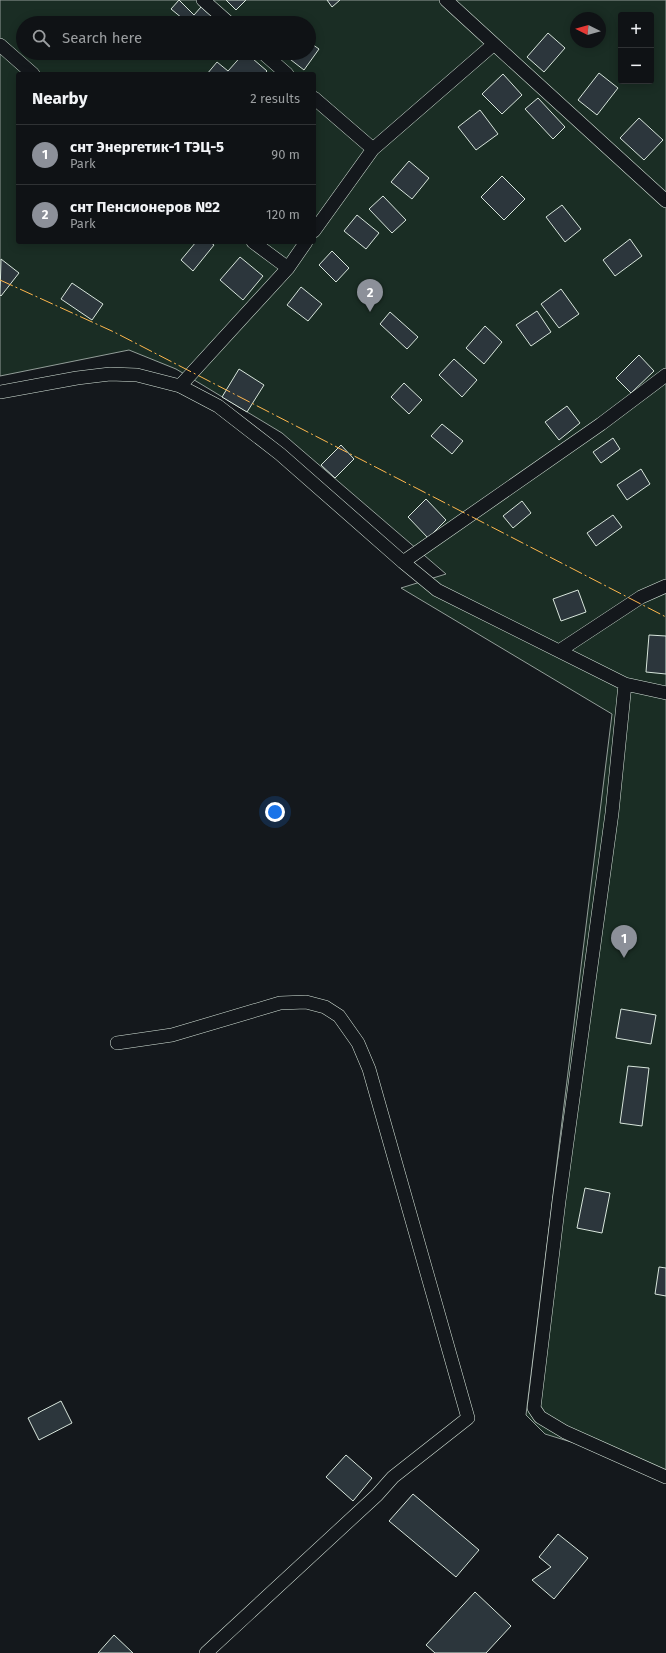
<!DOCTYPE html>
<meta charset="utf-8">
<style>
:root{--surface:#0f1215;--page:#181b1e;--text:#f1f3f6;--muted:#9b9ea0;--line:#2f3234;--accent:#8c9099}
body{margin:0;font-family:"Fira Sans",sans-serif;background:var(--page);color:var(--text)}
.controls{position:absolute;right:12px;top:12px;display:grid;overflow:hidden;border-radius:4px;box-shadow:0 2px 10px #0003}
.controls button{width:36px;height:36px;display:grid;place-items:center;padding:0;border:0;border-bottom:1px solid var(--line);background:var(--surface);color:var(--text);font:20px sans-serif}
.compass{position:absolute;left:570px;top:12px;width:36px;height:36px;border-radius:50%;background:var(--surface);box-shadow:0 2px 10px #0003;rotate:275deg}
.you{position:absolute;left:275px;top:812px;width:14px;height:14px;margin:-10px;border:3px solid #fff;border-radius:50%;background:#1a73e8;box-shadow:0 0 0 6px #1a73e833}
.badge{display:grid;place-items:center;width:26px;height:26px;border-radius:50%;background:var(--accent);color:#fff;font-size:13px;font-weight:700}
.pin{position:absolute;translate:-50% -33px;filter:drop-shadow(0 1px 2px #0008)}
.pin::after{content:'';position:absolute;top:21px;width:14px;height:12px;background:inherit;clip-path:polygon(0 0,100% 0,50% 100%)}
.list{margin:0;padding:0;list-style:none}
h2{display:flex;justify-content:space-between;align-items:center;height:52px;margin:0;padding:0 16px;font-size:17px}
h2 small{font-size:13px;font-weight:400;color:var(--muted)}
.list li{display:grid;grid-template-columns:26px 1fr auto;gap:12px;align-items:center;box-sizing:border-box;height:60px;padding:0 16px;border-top:1px solid var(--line)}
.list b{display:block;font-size:15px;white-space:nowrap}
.list p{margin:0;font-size:13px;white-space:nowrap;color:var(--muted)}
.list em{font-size:13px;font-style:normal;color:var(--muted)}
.icon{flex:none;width:22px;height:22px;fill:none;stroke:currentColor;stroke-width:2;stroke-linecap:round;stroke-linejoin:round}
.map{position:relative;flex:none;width:666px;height:1653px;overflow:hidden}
.search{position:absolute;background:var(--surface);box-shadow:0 2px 10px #0003;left:16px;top:16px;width:300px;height:44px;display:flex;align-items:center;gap:10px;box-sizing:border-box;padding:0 14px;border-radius:22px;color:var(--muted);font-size:15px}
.panel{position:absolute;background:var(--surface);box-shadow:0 2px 10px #0003;left:16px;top:72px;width:300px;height:172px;border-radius:4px}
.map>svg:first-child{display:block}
.green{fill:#1a2d24;stroke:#939e99;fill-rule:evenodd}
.building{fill:#2c363c;stroke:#d8e6dc}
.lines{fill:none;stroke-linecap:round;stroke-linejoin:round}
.service-casing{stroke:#d8e6dc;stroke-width:14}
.service{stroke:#14181c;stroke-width:13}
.power{stroke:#ffb74d;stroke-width:1;stroke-dasharray:14 3 2 3;stroke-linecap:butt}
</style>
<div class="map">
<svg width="666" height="1653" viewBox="0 0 666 1653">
<rect width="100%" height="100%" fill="#14181c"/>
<!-- green -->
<path class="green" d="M0,0H666V1471L545,1434L526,1415L612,714L401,588L446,574L282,433L176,369L129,350L0,376ZM621,15H651V81H621ZM576,18H600V42H576ZM23,23H309V53H23ZM18,74H314V242H18Z"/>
<!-- building -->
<path class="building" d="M179,0L194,15L201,7L219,23H188L171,9Z
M226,0H246L236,10Z
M327,0H340L332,7Z
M548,33L565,48L544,72L527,57Z
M309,42L319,49L304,70L282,53H309Z
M244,53H246L267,71L264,74H207L217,62L228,71Z
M599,73L618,88L597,115L578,100Z
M503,74L522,95L502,114L482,94Z
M538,98L565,127L553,139L525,109Z
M480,110L498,134L476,150L458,127Z
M639,118L663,140L644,160L620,138Z
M409,161L429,178L412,199L391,182Z
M502,176L525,199L504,220L481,197Z
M383,196L406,220L392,233L369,209Z
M562,205L581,229L565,242L546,217Z
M357,215L379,233L366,249L344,231Z
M630,239L642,256L615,276L603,260Z
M196,242H210L214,245L193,271L181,260Z
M332,251L349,268L336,282L319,265Z
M240,257L263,276L243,300L220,280Z
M1,259L19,273L1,296L0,295Z
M72,283L103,304L92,320L61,299Z
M301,287L322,304L308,321L287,305Z
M561,289L579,314L559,328L541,304Z
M537,311L551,332L531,346L516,325Z
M390,312L418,337L407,349L380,324Z
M485,326L502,342L484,364L466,348Z
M639,355L654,371L631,393L616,378Z
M454,359L477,380L462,397L439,375Z
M239,369L264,385L247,412L222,397Z
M404,383L422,400L409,414L391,397Z
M567,406L580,423L559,440L545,422Z
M442,424L463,441L452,454L431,436Z
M613,438L620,449L601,463L593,452Z
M341,445L354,459L335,478L321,465Z
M641,469L650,484L627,500L617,485Z
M426,499L446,520L428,538L408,517Z
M522,501L531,513L513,528L503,516Z
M613,515L622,527L596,546L587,533Z
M578,590L586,612L561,621L553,599Z
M649,635L666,636V674L646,672Z
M621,1009L656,1015L651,1044L616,1038Z
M628,1066L649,1068L642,1126L620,1123Z
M585,1188L610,1193L602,1233L577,1228Z
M659,1267L666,1268V1296L655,1294Z
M61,1401L72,1423L39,1440L28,1418Z
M346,1455L372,1478L353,1501L326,1477Z
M413,1494L479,1550L456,1577L389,1521Z
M558,1534L588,1558L554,1599L532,1580L551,1567L539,1557Z
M475,1592L511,1626L486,1653H435L426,1645Z
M114,1635L133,1653H98Z"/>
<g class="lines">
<!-- service casing -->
<g class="service-casing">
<path id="service" d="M203,0L229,23
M446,0L494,44
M0,45L33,74
M263,53L287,74
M314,98L373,149
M314,231L373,149L494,44L666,201
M253,242L288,268
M180,386L288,268L306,242
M0,392L77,378L110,374L137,375L180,386L218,406L280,454L403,562L601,424L666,375
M403,562L437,590L625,684L666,693
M559,651L641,597L666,586
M625,684L612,813L559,1201L534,1408L540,1417L565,1432L666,1477
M117,1043L172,1035L280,1003L306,1002L325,1007L339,1016L358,1043L369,1069L468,1418L393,1477L377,1495L206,1653"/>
</g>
<!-- service -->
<use href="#service" class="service"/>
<!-- power -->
<path class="power" d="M0,280L114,332L666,617"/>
</g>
</svg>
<div class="controls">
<button>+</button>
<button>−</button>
</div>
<svg class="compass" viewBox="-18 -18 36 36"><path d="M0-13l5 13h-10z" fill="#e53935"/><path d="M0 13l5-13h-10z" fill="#9b9ea0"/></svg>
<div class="you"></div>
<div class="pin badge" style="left:624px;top:958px">1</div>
<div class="pin badge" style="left:370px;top:312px">2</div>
<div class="search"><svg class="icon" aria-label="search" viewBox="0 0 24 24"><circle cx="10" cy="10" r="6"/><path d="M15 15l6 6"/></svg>Search here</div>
<section class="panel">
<h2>Nearby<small>2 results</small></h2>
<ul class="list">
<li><span class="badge">1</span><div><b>снт Энергетик-1 ТЭЦ-5</b><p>Park</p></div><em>90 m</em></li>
<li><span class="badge">2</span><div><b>снт Пенсионеров №2</b><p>Park</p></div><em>120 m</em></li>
</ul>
</section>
</div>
